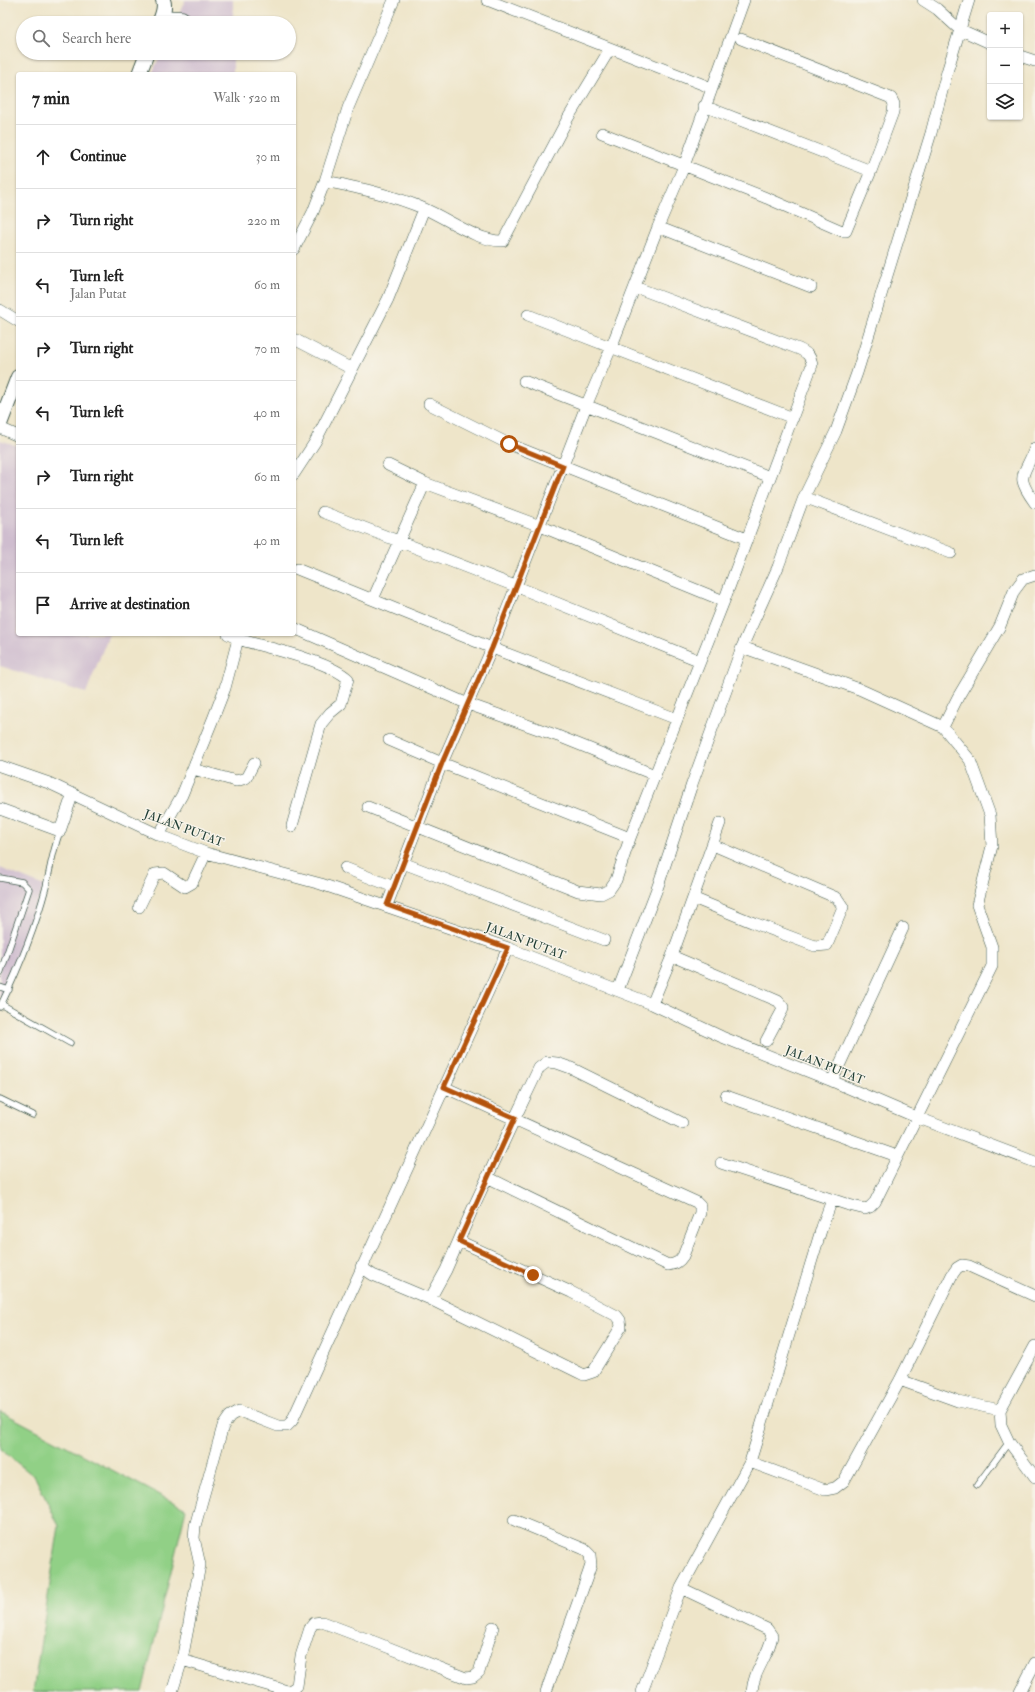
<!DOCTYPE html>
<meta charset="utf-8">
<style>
:root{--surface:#fff;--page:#f2f2f2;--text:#222;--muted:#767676;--line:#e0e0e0}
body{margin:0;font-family:"IM FELL Double Pica",serif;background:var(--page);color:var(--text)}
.controls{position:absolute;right:12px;top:12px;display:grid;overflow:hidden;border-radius:4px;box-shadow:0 1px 3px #0004}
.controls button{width:36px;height:36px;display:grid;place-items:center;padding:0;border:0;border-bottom:1px solid var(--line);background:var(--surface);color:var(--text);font:20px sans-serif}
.stop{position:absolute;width:12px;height:12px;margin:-9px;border:3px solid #b45309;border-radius:50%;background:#fff}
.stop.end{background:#b45309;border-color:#fff;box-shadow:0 1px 4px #0008}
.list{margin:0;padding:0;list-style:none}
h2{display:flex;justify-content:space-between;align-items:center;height:52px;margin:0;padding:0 16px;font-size:17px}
h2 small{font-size:13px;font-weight:400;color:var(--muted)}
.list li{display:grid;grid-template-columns:26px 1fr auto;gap:12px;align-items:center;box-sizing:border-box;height:64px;padding:0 16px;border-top:1px solid var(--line)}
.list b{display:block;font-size:15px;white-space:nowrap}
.list p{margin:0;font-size:13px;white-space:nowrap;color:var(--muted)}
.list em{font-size:13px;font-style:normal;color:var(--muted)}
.icon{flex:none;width:22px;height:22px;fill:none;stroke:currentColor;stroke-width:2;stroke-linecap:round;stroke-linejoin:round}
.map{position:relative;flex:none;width:1035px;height:1692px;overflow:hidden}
.search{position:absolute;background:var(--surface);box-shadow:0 1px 3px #0004;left:16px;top:16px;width:280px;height:44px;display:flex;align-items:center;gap:10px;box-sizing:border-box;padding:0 14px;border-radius:22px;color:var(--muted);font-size:15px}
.panel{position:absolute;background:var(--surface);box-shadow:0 1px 3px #0004;left:16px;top:72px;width:280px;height:564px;border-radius:4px}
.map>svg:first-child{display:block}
.industrial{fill:#cfbdcf}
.green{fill:#91d086;stroke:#58865d}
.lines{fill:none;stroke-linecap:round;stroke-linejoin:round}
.service-casing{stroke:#3e564a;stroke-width:7}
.minor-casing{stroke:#3e564a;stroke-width:12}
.tertiary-casing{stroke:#3e564a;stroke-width:16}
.service{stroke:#fff;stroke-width:5.5}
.minor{stroke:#fff;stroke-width:11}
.tertiary{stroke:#fff;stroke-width:14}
.route{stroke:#b45309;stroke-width:5}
.labels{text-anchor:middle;stroke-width:3;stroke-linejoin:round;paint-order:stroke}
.street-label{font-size:12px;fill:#1f3d34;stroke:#f7f3e8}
</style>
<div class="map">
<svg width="1035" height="1692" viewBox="0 0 1035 1692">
<rect width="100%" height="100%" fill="#f7f3e8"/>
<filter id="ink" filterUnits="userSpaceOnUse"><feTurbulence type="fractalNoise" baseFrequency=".025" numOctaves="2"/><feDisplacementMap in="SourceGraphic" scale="8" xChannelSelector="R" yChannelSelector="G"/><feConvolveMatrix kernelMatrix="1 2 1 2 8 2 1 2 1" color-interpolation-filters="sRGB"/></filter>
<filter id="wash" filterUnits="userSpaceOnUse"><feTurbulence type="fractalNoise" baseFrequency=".012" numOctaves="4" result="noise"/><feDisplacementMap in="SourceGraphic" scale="16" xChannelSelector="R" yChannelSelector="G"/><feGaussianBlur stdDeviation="0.9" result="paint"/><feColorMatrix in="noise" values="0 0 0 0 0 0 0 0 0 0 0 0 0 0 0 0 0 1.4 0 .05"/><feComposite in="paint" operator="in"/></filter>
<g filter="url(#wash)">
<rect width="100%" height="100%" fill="#eee5c9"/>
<!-- industrial -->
<path class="industrial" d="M185,0H233V23H175Z
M161,53H233V74H152Z
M0,440L18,446V634H109L86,693L0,666Z
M0,868L44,886L2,997H0Z"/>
<!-- green -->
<path class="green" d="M0,1411L186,1509L142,1692H33L59,1526L35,1477L0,1449Z"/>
</g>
<g filter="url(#ink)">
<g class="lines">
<!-- service casing -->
<g class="service-casing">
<path id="service" d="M163,13L183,14L197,23
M0,878L22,882L29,889L0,974
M0,987L9,990
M1,1004L70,1043
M0,1007C19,968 35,929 46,887C50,868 53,850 60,831
M0,1099L33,1115
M977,1485L1009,1442"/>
</g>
<!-- minor casing -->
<g class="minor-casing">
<path id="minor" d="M487,0L712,88
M923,0L937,9L959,29L990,43
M1020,56L1035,61
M704,106L871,171
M602,133L769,199L842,231H846L871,171L893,112L894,104L891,98L741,39
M325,181C359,188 393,195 425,209C448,219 479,242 503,241L568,118L610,49
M658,227L811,287
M294,249L313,212L325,181L348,108L394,0
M0,310L18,321
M528,315L793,418
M294,339L352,369
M524,381L770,477
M429,404L509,444L747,539
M0,428L18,436
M1035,448C1024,478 1014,474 1035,503
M388,465L425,483L540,526L724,601
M294,474L315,442L388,299L424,209
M804,497L951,553
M323,512L515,586L700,661
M297,569L492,648L677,719
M373,599L425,483
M294,628L468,704L558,736L655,775
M238,639C264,647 330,661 348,679L341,704L330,713L321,724L292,826
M943,727L958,697L1000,626L1014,591L1023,579L1035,575
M389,740L442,763L630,838
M0,766L49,783L159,835L206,853L321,884L508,948L652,1004L722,1037L832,1081L916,1117L1035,1162
M193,769L236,781L246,778L254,763
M368,807L578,891L601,894L609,890L616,880L630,838L724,601L812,365C811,356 807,353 799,349L635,287
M0,809L60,831L73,793
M159,835L182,795L213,719L225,688L238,639L228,634
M403,863L604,940
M345,868L394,887
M693,898L754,923L815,946L827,945L843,907L837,898L713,845
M387,905L442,763L492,648L586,406L611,348L658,227L684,166L744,0
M139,907L155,874L164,873L185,887L192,883L206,853
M672,956L778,1001L783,1007L782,1011L766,1041
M618,990L658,886L692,784L742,647L778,567L804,497L836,431L857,373L931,133L947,72L969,0
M652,1004L672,956L720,823
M832,1081L903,928
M444,1087L696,1202L700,1206V1213L683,1256C679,1262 676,1264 668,1265L487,1177
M726,1096L897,1156
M721,1163L849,1205L865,1209L870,1207L875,1202L992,966V947L977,905L992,846L990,815L970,760L943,727L859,689L742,647
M361,1267L373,1275L430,1299L578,1372L584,1375L593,1372L621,1327L620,1320L617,1316L571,1292L459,1241
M430,1299L446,1270L473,1208L515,1118L539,1068L547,1062L557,1063L571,1068L682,1123
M1035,1346L1000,1410L1001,1425L1009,1442L1035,1477
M900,1380L958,1401L1000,1410
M750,1462L825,1490L835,1488L844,1481L900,1380L952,1275L957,1268L962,1265L969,1266L1035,1296
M514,1520L584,1549L590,1555L591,1565L588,1574L546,1692
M681,1588L767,1629L772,1636C769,1656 753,1671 752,1692
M182,1660L274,1687L287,1691L291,1690L297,1686L301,1656L310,1628L314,1623L322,1622L372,1641L466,1678L473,1677L479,1672L493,1627
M172,1692L182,1660L200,1565L194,1538L195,1526L223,1426L230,1416L239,1411L278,1426H287L292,1421L508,948
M642,1692L681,1588L750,1462L822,1227L832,1200
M1020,1692L1035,1663"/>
</g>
<!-- tertiary casing -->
<g class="tertiary-casing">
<path id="tertiary" d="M159,23C162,16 166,8 163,0
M139,74L147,53
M0,424L18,377"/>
</g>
<!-- service -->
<use href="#service" class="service"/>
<!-- minor -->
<use href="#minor" class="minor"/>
<!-- tertiary -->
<use href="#tertiary" class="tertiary"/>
</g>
</g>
<g class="lines" filter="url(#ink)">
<!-- route -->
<path class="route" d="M509,444L563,466L492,648L442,763L387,905L508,948L444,1087L515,1118L459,1241L533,1275"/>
</g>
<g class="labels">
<!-- street labels -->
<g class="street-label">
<text transform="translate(184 828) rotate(21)" y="4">JALAN PUTAT</text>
<text transform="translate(526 941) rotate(21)" y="4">JALAN PUTAT</text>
<text transform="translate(825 1065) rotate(22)" y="4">JALAN PUTAT</text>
</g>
</g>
</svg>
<div class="controls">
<button>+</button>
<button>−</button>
<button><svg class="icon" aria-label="layers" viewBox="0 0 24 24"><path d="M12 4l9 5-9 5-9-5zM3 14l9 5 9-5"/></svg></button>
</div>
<div class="stop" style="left:509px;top:444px"></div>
<div class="stop end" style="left:533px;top:1275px"></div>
<div class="search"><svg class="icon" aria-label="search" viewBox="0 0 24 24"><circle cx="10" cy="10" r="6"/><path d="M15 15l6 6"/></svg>Search here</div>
<section class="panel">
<h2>7 min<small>Walk · 520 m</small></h2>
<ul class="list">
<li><svg class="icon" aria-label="ahead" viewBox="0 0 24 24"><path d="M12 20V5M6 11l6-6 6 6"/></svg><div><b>Continue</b></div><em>30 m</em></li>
<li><svg class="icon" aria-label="right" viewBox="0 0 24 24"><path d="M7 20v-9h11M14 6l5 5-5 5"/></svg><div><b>Turn right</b></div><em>220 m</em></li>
<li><svg class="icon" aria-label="left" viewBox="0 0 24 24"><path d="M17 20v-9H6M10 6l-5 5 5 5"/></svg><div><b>Turn left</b><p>Jalan Putat</p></div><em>60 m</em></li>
<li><svg class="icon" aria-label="right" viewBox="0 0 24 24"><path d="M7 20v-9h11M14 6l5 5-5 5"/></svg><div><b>Turn right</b></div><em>70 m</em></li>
<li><svg class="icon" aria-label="left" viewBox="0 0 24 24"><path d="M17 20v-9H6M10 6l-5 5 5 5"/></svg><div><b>Turn left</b></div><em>40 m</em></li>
<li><svg class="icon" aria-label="right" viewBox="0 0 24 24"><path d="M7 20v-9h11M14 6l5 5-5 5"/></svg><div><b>Turn right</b></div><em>60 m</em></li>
<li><svg class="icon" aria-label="left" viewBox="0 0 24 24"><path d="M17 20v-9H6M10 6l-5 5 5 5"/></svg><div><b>Turn left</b></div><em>40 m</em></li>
<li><svg class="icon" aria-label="arrive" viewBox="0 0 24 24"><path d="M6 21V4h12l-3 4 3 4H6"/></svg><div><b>Arrive at destination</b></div></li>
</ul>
</section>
</div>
